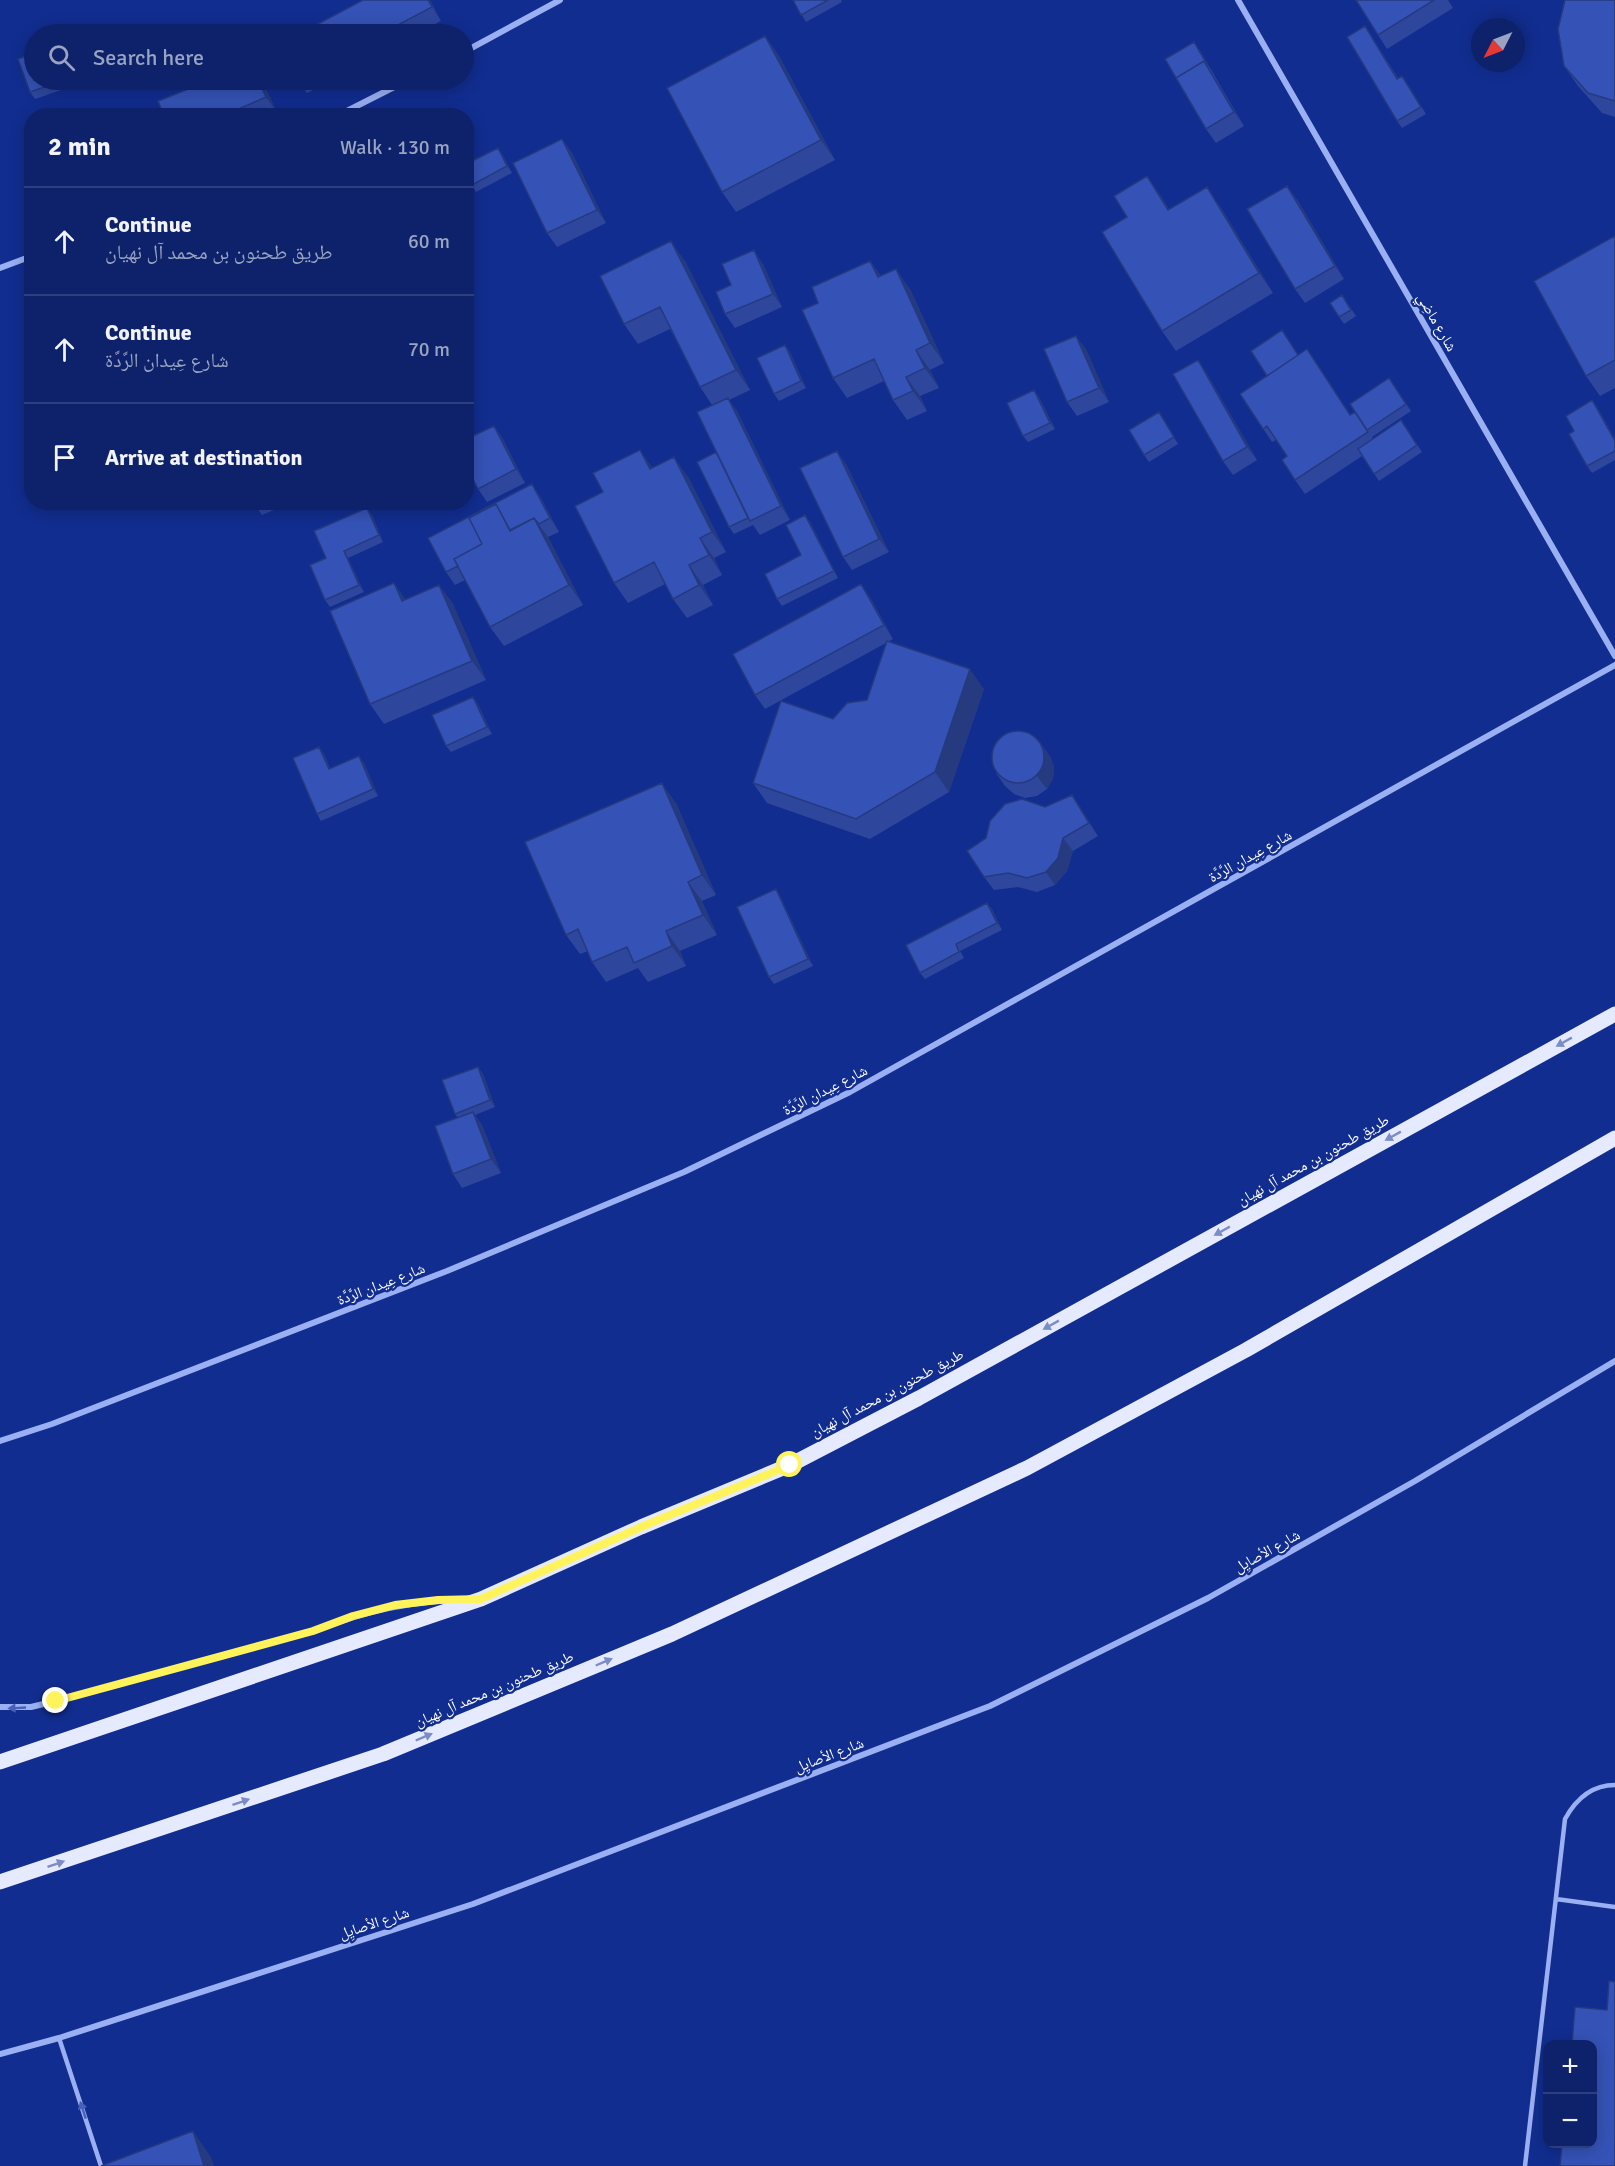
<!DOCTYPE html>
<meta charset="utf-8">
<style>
:root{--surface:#0d226b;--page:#1b2f73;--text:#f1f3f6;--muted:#9aa4c1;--line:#2d3f7e}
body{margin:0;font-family:Signika,"Noto Naskh Arabic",sans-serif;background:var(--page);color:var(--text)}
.controls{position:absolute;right:18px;bottom:18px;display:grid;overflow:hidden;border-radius:12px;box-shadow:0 3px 15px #0003}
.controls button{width:54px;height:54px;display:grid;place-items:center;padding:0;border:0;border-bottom:2px solid var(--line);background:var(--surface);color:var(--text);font:30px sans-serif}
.compass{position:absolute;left:1471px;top:18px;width:54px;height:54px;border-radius:50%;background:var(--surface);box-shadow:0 3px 15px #0003;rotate:228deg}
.stop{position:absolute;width:18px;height:18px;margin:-14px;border:4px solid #fff35c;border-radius:50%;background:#fff}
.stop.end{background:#fff35c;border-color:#fff;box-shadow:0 2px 6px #0008}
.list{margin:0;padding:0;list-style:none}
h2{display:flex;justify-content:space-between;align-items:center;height:78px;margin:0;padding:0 24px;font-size:26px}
h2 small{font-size:20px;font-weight:400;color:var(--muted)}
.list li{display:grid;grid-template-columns:39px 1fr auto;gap:18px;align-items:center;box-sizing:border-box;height:108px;padding:0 24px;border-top:2px solid var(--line)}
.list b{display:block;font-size:22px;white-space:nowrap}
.list p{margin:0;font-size:20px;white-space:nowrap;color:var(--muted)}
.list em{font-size:20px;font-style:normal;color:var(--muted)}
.icon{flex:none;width:33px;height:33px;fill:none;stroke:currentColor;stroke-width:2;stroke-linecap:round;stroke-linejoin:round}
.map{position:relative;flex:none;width:1615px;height:2166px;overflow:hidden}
.search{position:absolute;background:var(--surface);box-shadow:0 3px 15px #0003;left:24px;top:24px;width:450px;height:66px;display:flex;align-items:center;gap:15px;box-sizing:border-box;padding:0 21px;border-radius:33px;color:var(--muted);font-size:22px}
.panel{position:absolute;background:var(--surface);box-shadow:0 3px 15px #0003;left:24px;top:108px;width:450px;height:402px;border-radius:24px}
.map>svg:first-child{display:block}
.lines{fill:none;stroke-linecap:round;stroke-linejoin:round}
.service{stroke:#9bb0f2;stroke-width:4.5}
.minor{stroke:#9bb0f2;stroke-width:6}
.primary{stroke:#e6eaff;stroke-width:15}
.wall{fill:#2e479d}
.shaded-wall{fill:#253a7f}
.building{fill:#3553b6;stroke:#253a7f;stroke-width:1.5}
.oneway{fill:#7c8cc7}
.oneway2{fill:#4861b7}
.route{stroke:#fff35c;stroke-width:8}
.labels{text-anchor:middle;stroke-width:4.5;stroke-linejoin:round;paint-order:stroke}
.street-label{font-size:15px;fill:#fff;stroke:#112d8f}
</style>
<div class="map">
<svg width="1615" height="2166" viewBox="0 0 1615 2166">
<rect width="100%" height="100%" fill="#112d8f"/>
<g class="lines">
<!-- service -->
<path class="service" d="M1556,1899L1615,1907
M59,2038L101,2166
M1525,2166L1565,1819C1576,1799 1591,1785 1615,1785"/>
<!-- minor -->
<path class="minor" d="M1238,0L1615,656
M464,52L560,0
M337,116L408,80
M0,268L32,256
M0,1441L52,1424L447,1271L684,1172L850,1092L1615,665
M0,1707H31L56,1701L313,1631C362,1612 410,1600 463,1600
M0,2054L59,2038L473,1904L990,1706L1208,1598L1415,1481L1615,1361"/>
<!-- primary -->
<path class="primary" d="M0,1762L481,1599L641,1527L790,1465L919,1398L1615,1014
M0,1882L383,1754L672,1634L1027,1468L1246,1350L1615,1138"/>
</g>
<!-- wall -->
<path class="wall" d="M363,0H430L441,21L416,34H299Z
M793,0H841L842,2L806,22Z
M1356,0H1448L1453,8L1387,49L1378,35Z
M1615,0V117L1602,113L1578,86L1564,66Z
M1365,26L1398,78L1407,83L1426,114L1402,128L1397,121Z
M765,36L779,56L835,160L736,212L722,192Z
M1199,49L1244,126L1216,143L1206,129Z
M64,80L67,88L35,99L30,92Z
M211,80H262L276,111L265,116H164Z
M297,80H333L307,93Z
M562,139L572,153L606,223L557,247L547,233Z
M498,148L502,154L512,173L476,192L472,185Z
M1147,176L1169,210L1220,206L1273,293L1176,351L1162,331L1127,217Z
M1297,199L1344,279L1305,303L1295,289Z
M1615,236V388L1600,396L1586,376Z
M685,261L750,390L729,400L737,411L790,520L760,535L753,525L734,534L729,527L716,452L712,405L700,387L670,329L638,344L624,324Z
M870,261L881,276L910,289L944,363L930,370L939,388L920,396L927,411L907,420L893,400L884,381L847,398L833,378L818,303Z
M763,264L782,307L735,328L725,314L731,285Z
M1342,295L1356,316L1344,324L1339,317Z
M785,345L790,352L806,388L779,401L774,394Z
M1086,349L1109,402L1077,416L1067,402Z
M1298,355L1351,415L1389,378L1411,411L1372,437L1373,439L1401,420L1422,452L1379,481L1362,456L1305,494L1295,480L1287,456L1276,440L1272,442L1240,394Z
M1198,360L1207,374L1257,460L1233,475L1223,461Z
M1034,390L1039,397L1055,429L1028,442L1023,436Z
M1597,407L1615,439V460L1592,473L1587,466L1574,431Z
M1163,419L1178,444L1149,462L1144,455Z
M494,426L503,439L525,483L487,502L478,489Z
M846,464L889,552L852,570L843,557Z
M653,468L688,477L726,552L714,558L722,575L703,585L713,605L687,618L673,599L665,584L628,603L614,583Z
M532,484L541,498L559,532L548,537L583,605L504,646L490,627L465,580L455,585L446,572Z
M253,502H293L262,515Z
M372,515L383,542L348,558L364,592L330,607L325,600L326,558Z
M810,522L838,578L782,606L777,599L801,555Z
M394,583L405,600L439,585L453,604L486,680L384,724L370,704Z
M870,597L893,639L888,642L984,689L949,792L870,839L767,803L753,783L833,719L867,700L886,643L765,709L755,695Z
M473,697L478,704L492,734L451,752L446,746Z
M324,754L330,768L364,763L378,796L321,821L317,814Z
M1050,756L1054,767L1053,779L1047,789L1037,796L1025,798L1014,794L1005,786L996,773Z
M1072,795L1098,836L1073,851L1067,871L1055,885L1037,892L1018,887L994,890L984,877L1045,807Z
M676,803L716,895L702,901L717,935L680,951L686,966L648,982L638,968L606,982L592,962L588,951L580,954L566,935Z
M780,896L813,966L774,984L769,977Z
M987,903L992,909L1002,930L960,951L964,958L925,979L920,973Z
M478,1067L483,1074L495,1107L475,1115L482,1125L501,1173L462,1188L453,1174L458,1118L455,1114Z"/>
<!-- shaded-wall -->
<path class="shaded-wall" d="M428,0H430L441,21L432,7Z
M765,36L779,56L835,160L821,140Z
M1204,61L1213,75L1244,126L1234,112Z
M62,80H64L67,88L62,81Z
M258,80H262L276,111L266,97Z
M562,139L572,153L606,223L597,210Z
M498,148L502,154L512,173L507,166Z
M1147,176L1161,196L1182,230L1168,210Z
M1287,186L1297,199L1344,279L1335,266Z
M1207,187L1220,206L1273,293L1259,273Z
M671,241L685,261L750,390L736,370Z
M754,250L763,264L782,307L773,294Z
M870,261L884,281L878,277Z
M896,269L910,289L944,363L930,343Z
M1076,336L1086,349L1109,402L1099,388Z
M785,345L790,352L806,388L801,381Z
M916,350L930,370L939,388L925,368Z
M1198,360L1207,374L1257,460L1247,447Z
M906,377L920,396L927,411L913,391Z
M1034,390L1039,397L1055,429L1050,423Z
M728,398L737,411L790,520L781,506Z
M1592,400L1597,407L1615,439V441Z
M494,426L503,439L525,483L516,469Z
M640,450L654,470L650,469Z
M837,451L846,464L889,552L879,539Z
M674,457L688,477L726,552L712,532Z
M532,484L541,498L559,532L550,518Z
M367,508L372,515L383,542L379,535Z
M805,515L810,522L838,578L834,571Z
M534,518L548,537L583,605L569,585Z
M700,538L714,558L722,575L709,555Z
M344,551L348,558L364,592L359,585Z
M689,565L703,585L713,605L699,585Z
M394,583L408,603L402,601Z
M861,584L870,597L893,639L884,625Z
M439,585L453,604L486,680L472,661Z
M970,669L984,689L949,792L935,772Z
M473,697L478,704L492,734L487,727Z
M1040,742L1050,756L1054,767L1053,779L1047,789L1037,776Z
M319,747L324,754L333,776L329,769Z
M359,756L364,763L378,796L373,789Z
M662,783L676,803L716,895L702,875Z
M1072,795L1081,808L1098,836L1089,823Z
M1063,838L1073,851L1067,871L1055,885L1046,872Z
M688,882L702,901L717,935L703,915Z
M776,889L780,896L813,966L808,959Z
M987,903L992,909L1002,930L997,923Z
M666,931L680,951L686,966L672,946Z
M478,1067L483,1074L495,1107L490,1100Z
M473,1112L482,1125L501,1173L491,1159Z
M193,2131L211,2157L214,2166H204Z"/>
<!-- building -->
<path class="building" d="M363,0H428L432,7L381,34H299Z
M793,0H828L801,15Z
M1356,0H1434L1378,35Z
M1565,0H1615V101L1588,93L1564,66L1558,29Z
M1365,26L1397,79L1402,76L1421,107L1397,121L1347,37Z
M765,36L821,140L722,192L667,88Z
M1194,42L1209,68L1204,61L1176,78L1165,59Z
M34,53V80H62V81L30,92L18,59Z
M1204,61L1234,112L1206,129L1176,78Z
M211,80H258L266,97L223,116H164L158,101Z
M562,139L597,210L547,233L513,163Z
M498,148L507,166L472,185L466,175V164Z
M1147,176L1168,210L1207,187L1259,273L1162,331L1102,232L1127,217L1114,196Z
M1287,186L1335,266L1295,289L1247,209Z
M1615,236V360L1586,376L1534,281Z
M671,241L736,370L700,387L660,307L624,324L600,276Z
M754,250L773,294L725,314L716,292L731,285L722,264Z
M870,261L878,277L896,269L930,343L916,350L925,368L906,377L913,391L893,400L874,359L833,378L802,310L818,303L812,287Z
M1342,295L1351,310L1339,317L1330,303Z
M1282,330L1298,355L1267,376L1251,351Z
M1076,336L1099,388L1067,402L1044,349Z
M785,345L801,381L774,394L757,358Z
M1307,349L1350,415L1355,412L1368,432L1295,480L1282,460L1287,456L1267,426L1263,429L1240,394Z
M1198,360L1247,447L1223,461L1173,374Z
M1389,378L1406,404L1367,430L1350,404Z
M1034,390L1050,423L1023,436L1007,403Z
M728,398L781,506L750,521L697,412Z
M1592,400L1615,441V451L1587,466L1569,434L1574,431L1566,416Z
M1159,412L1174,437L1144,455L1129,430Z
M1401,420L1417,445L1374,474L1358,449Z
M494,426L516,469L478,489L466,466V439Z
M640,450L650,469L674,457L712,532L700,538L709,555L689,565L699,585L673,599L654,562L614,583L575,506L603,492L593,473Z
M837,451L879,539L843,557L800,468Z
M716,452L748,518L729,527L697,462Z
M532,484L550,518L539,524L534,518L510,530L496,504L469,518L482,544L454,559L458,566L446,572L428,538Z
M496,504L510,531L534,518L569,585L490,627L454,559L482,544L469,518Z
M367,508L379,535L344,551L359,585L325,600L310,565L326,558L314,531Z
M805,515L834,571L777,599L765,574L801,555L786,525Z
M394,583L402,601L439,585L472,661L370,704L330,611Z
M861,584L884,625L755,695L733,654Z
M887,641L970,669L935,772L856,819L753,783L781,701L833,719L847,703L867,700Z
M473,697L487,727L446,746L432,715Z
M992 757a26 26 0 1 1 52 0a26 26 0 1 1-52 0Z
M319,747L329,769L359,756L373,789L317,814L293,758Z
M662,783L702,875L688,882L703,915L666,931L672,946L634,963L627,947L592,962L578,929L566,935L525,842Z
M1072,795L1089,823L1063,838L1058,858L1046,872L1027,878L1008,873L984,877L967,851L986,838L990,821L1005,804L1022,799L1045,807Z
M776,889L808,959L769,977L737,907Z
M987,903L997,923L956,944L959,952L920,973L906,945Z
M478,1067L490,1100L455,1114L442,1080Z
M473,1112L491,1159L453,1174L435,1126Z
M1609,1981L1615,1982V2166H1560L1562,2144H1593V2044H1572L1575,2007L1607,2010Z
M193,2131L204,2166H101Z"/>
<!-- one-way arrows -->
<defs><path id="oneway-solid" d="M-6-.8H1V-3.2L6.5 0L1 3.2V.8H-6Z" transform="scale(1.5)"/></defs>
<g class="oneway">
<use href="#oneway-solid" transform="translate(1564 1042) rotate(151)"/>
<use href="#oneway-solid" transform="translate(1393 1136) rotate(151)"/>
<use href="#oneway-solid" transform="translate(1222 1231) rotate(151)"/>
<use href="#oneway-solid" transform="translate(1051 1325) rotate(151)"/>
<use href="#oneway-solid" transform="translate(604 1662) rotate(-23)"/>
<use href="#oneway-solid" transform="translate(424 1737) rotate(-23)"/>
<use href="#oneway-solid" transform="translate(241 1802) rotate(-19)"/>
<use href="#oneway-solid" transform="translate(56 1864) rotate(-19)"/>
</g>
<g class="oneway2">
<use href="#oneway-solid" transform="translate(17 1708) rotate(177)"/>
<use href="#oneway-solid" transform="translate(83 2110) rotate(-108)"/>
</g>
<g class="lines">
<!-- route -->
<path class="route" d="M56,1701L313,1631L353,1616L395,1605L438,1600L481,1599L641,1527L790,1465"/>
</g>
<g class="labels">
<!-- street labels -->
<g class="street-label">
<text transform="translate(1437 322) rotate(60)" y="5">شارع ماضِي</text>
<text transform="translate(1250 856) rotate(-29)" y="5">شارع عِيدان الرَّدَّة</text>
<text transform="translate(825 1090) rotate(-27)" y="5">شارع عِيدان الرَّدَّة</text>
<text transform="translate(1313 1160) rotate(-29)" y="5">طريق طحنون بن محمد آل نهيان</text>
<text transform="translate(381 1284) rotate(-21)" y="5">شارع عِيدان الرَّدَّة</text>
<text transform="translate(887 1393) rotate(-28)" y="5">طريق طحنون بن محمد آل نهيان</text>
<text transform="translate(1267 1551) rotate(-29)" y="5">شارع الأصايِل</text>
<text transform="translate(494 1689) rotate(-23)" y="5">طريق طحنون بن محمد آل نهيان</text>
<text transform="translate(829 1755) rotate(-21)" y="5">شارع الأصايِل</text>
<text transform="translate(374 1923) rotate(-18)" y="5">شارع الأصايِل</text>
</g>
</g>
</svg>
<div class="controls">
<button>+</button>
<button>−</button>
</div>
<svg class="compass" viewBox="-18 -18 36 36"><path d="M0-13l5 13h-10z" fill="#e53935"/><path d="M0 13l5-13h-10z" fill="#9aa4c1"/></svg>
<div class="stop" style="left:790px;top:1465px"></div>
<div class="stop end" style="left:56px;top:1701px"></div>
<div class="search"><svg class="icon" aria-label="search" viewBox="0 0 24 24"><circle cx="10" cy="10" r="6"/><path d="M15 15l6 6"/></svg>Search here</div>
<section class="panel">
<h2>2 min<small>Walk · 130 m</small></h2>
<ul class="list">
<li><svg class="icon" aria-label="ahead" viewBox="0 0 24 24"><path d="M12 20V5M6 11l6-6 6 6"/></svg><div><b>Continue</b><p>طريق طحنون بن محمد آل نهيان</p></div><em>60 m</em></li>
<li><svg class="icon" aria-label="ahead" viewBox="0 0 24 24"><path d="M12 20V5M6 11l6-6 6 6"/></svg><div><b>Continue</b><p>شارع عِيدان الرَّدَّة</p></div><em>70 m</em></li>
<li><svg class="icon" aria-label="arrive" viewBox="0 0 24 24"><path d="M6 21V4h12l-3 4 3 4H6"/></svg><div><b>Arrive at destination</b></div></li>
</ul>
</section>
</div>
